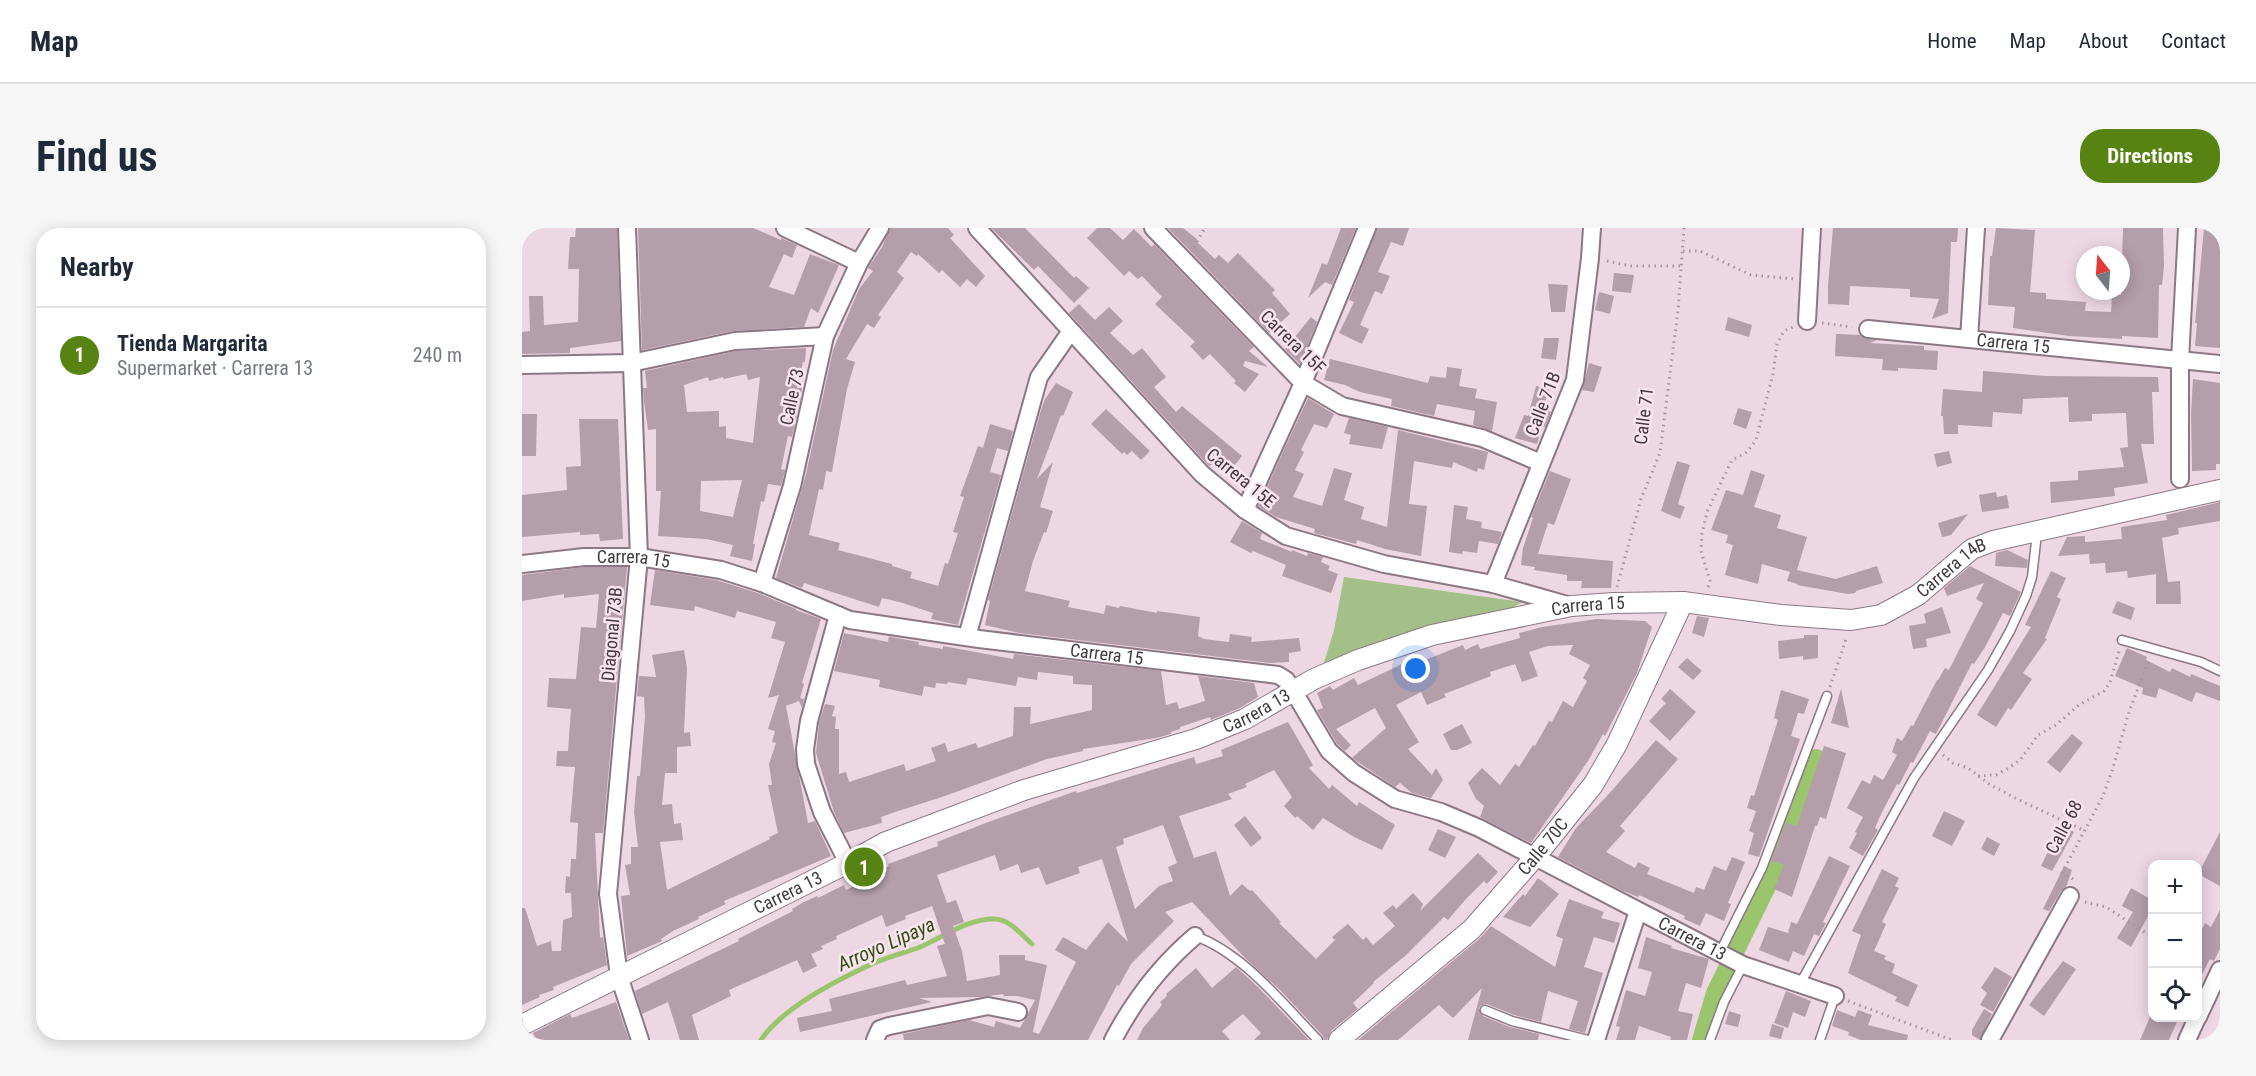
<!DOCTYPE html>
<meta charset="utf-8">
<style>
:root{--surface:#fff;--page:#f6f6f7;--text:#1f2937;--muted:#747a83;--line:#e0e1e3;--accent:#568311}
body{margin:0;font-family:"Roboto Condensed",sans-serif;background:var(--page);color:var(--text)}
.controls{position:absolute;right:18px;bottom:18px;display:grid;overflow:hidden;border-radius:12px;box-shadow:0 3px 15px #0003}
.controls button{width:54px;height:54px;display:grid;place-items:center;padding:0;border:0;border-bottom:2px solid var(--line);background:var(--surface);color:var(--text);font:30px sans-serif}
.compass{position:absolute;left:1554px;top:18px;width:54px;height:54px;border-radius:50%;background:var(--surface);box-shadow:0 3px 15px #0003;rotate:343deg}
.you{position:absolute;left:894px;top:441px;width:21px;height:21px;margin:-15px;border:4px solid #fff;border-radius:50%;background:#1a73e8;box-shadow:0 0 0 9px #1a73e833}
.badge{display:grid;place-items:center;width:39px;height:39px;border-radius:50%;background:var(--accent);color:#fff;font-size:20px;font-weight:700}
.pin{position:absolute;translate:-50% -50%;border:3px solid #fff;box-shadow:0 2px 6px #0006}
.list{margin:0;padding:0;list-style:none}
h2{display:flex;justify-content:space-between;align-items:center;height:78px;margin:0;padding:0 24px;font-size:26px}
h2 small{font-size:20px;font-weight:400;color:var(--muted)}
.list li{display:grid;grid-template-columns:39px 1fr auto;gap:18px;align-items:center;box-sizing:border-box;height:96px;padding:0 24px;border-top:2px solid var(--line)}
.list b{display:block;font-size:22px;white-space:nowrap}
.list p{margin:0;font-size:20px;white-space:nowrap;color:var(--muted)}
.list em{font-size:20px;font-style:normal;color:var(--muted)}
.icon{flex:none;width:33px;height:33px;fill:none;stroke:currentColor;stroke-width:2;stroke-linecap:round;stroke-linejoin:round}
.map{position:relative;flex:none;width:1698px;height:812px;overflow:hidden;border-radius:24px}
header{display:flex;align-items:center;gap:36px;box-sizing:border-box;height:84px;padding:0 30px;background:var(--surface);border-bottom:2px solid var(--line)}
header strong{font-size:28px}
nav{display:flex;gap:33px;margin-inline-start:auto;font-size:21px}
.intro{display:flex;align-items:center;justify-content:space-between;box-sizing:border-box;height:144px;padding:0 36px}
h1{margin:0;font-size:42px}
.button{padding:15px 27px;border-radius:24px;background:var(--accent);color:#fff;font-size:21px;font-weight:700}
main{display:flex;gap:36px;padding:0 36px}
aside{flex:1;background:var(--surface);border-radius:24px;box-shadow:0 3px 15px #0003}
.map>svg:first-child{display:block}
.green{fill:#a3c088}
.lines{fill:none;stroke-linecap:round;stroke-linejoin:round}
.stream{stroke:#9ac56d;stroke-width:5}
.canal{stroke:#9ac56d;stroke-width:18}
.building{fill:#b39eaa;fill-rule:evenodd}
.service-casing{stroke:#8c7883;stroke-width:11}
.minor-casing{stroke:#8c7883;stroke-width:20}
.tertiary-casing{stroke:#8c7883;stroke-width:22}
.path{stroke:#a5959e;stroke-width:3;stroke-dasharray:1.5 4.5;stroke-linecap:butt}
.service{stroke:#fff;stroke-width:8}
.minor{stroke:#fff;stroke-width:16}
.tertiary{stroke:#fff;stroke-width:20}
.labels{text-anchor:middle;stroke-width:5;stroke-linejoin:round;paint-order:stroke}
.street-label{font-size:18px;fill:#433a3f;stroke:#fae4f0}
.water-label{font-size:20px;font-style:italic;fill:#334e10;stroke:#fae4f0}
</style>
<header>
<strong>Map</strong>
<nav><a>Home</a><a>Map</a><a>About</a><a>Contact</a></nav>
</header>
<div class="intro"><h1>Find us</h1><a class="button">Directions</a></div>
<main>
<aside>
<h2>Nearby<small></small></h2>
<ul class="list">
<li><span class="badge">1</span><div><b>Tienda Margarita</b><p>Supermarket · Carrera 13</p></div><em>240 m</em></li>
</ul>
</aside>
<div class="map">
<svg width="1698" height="812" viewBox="0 0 1698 812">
<rect width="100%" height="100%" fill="#edd7e3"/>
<!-- green -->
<path class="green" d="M822,349L1000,374L992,379L900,403L801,438L812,402Z"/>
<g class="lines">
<!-- stream -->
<path class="stream" d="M239,812C260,780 317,751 352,735C366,729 381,725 396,720C420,710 446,690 473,691C487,691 500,707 510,716"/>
<!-- canal -->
<path class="canal" d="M1179,812L1193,765L1258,632L1294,530"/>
</g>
<!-- building -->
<path class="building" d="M54,0H95L99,113L48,120V125L0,126V104L8,103L7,68H21L22,97L56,94L57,41H46L48,9H53Z
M116,0H231L259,12V10L275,17L270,30L262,26L247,59L272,67L288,26L317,37L296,85L289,80L282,99L211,103L120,122Z
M368,0H426L432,7L428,10L463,48L454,59L445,51L438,59L420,42L417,45L396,26L395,28L389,24L375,44L382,50L356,87L359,89L352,100L345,96L324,131L333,134L325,161L310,244L304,243L301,262L297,261L287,307L318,315L316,322L370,336V338L390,344L388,350L416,358L423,335L426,336L436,305L431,304L442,269L438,268L456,218L461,220L468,196L491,203L486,223L475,220L468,244L479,247L436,397L409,391L411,385L381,375L360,370L357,379L282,355L280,360L254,350L284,246L311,122L337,61L351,43L346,40L360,19Z
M469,0H503L552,50L554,48L567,60L552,75L516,38L512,42Z
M575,0H588L601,12L612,1L630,19L632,16L732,119L727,123L746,139L723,133L721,138L737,146L723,164L712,155L714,153L688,126L681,132L668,118L673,114L633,76L640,69L620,48L616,51L607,43L602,48L565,10Z
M646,0H661L675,11L674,13L693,31L697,27L706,35L716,25L753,62L750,65L768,86L747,105Z
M819,0H834L810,57L803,54L786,70L800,35L805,37Z
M855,0H887L881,18L869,14L856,44L868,48L860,66L853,63L838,97L847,101L840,116L817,105L832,74L827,72Z
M1311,0H1436L1435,14H1429L1426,85L1410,91L1417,71L1388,69V61L1328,58L1327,77L1306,76V57Z
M1474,0L1513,2L1508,64L1524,65V71L1564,74L1563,83L1589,84L1590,67H1599L1601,0H1641L1642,38L1640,57H1637L1636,110L1600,108V111L1547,108L1491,100L1493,79L1466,77L1468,28H1470Z
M1682,0H1698V120L1673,118L1675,95H1673Z
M1092,45L1112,47L1109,65L1090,63Z
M1026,56L1046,57L1043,84H1029Z
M1077,64L1092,68L1088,86L1073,82Z
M557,76L573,92L587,79L601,93L588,105L611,127L620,120L644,149L632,159L654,184L660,178L720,228L705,247L691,236L687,238L547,85Z
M789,89L795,94L778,136L763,121Z
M1206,89L1230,97L1227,109L1203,102Z
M1314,106L1338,107L1344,111L1355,112L1348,115L1402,118V122L1416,123L1415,142L1376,140V143L1360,142L1361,131L1313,128Z
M1022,110H1037L1034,132L1019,130Z
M284,120L283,134H281L275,160H280L278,173L270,209L266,208L259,241L263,242L260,255L259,258L246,256L242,274L239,273L233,305L231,316H233L230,333L208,328L211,317L184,311L136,308L139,263H134V201L126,202L122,173L121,160H125L123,143L214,123ZM224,146L226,152L238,149L231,215L204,210V198L197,199V183L165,184L162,157L186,149L187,153L201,149L202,151ZM220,252L211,289L178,283L179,253Z
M808,131L906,155L908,148L924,150L925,139L940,141L937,158L955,161L953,170L975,174L970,203L951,197L953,183L915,176L912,188L869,178L870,171L838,164L823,157L802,152Z
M1067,135L1080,139L1072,164L1060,162Z
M1461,143L1524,148L1636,149L1637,164H1630L1632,216H1619L1626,255L1592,260L1593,268L1529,275L1528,254L1556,252V243L1602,239L1598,220L1606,219L1604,185L1570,186V193L1547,194L1546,169L1501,171L1500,186L1471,184L1470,199L1436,197V206H1422L1421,188H1419L1421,161L1460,164Z
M1671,151L1698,155V236H1694V242L1670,243L1669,186Z
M534,155L551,164L541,188L539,187L515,251L531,234L518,279L531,283L524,305L522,304L511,333L503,363L548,373L546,379L582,386L584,377L597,380L598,378L635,385V383L678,389L676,408L682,411L707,414L708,406L730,409L729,414L777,410L779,423L767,425V434L748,435L497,405L463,397L468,373L466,372L518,185L523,171Z
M1014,158L1027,161L1021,181L1029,184L1023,199H1020L1015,216L993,210L1002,187L1006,188Z
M786,170L812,186L805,200L792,196L779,222L782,224L773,242L782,246L771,269L800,278L812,240L830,245L822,272L842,279L839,291L865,299L876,202L966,224L962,242L956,240L955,244L931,234L930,240L892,233L887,276L905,278L899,328L863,321L835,312L834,316L792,305L793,301L754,289L736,278Z
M1216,180L1230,184L1224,201L1211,196Z
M584,181L628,223L619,232L610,223L605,227L602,224L600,226L569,196Z
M0,186H15L14,228H0Z
M827,190L866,199L860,221L827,216L829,207L822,205Z
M57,191H96L101,311L78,313L77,306L58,307V304L0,309V267L45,262L44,239L59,238Z
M1427,223L1430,235L1415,239L1412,226Z
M1155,233L1168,237L1156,276L1163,279L1158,291L1139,283Z
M1229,242L1243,247L1232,279L1259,287L1255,300L1285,309L1275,342L1314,351L1355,338L1361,355L1334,363L1333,365L1326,366L1275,357L1276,356L1265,353L1268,344L1240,336L1236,356L1203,347L1211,317L1204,315L1206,307L1189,302L1204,262L1221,267Z
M1028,243L1049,251L1032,297L1026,295L1016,326L1091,333L1089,360H1059L1060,353H1045V347L1012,342L1013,339L999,337L1001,320L1011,290L1009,289Z
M1474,264L1475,269L1485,267L1487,280L1460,284L1457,267Z
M1698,274V293L1656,300L1657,306L1640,310L1646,354L1658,353L1659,376H1634V346L1606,350L1605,343L1584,345L1583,335L1568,336L1567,326L1536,328L1545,309L1563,308V314L1600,311L1599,299L1645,292L1644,287Z
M932,277L946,279L944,291L960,294L959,300L980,304L976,316L957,313L955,325L941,323L940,326L927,324Z
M1446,286L1429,307L1420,309L1416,295Z
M720,293L740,305L738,311L770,324V322L785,328L786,325L801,329L799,334L808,338L806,342L816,346L809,365L760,348L764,337L731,323L729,325L708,314Z
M1485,322L1506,332L1505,340L1473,338L1474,325Z
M1448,338L1499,364L1498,366L1488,388L1481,385L1463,419L1452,436L1450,435L1414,506L1408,503L1391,535L1389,534L1377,557L1375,556L1360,584L1353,600L1356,602L1341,628L1327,620L1335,605L1333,604L1341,589L1325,580L1340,552L1348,556L1352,547L1361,552L1375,527L1370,524L1375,510L1380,513L1389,497L1391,498L1415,452H1416L1423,440L1427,442L1448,400L1461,375L1454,371L1462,355L1425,368L1422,360Z
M63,339H105L81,605H73L78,710L81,709L85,737L31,759L32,762L17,767L18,769L0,777V680H3L15,718L29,713L30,723H39L41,692L50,689L49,665H43L44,648L48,649L49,631H54L56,595L48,594L53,539L34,538L35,523H46L49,481L25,479L27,450L54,451L59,399L74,400L77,366L42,370V366L0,373V347Z
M133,342L194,352L236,365L274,381V382L299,391L280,455L282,456L278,470L282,471L280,480L277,473L264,478L286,595L293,593L309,628L202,673L204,676L176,689L177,691L151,703L139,711L140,713L105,728L99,668L108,667L103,637L109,636V619H116L112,584L115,548H118L123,489L122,469L115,468L117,448L134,449L130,427L162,422L165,440L162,505L168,504L169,518L155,519V545H143L140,577L150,576L152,596L159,595L161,612L138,614L145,662L248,611L247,609L256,605L246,557H250L247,536L254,515L250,514L253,503L246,501L257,467L246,470L263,414L249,410L254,394L215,383L213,390L173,378L172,383L128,377Z
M1529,343L1544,350L1535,369L1539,371L1523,410L1525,411L1501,445L1510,451L1489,482L1486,480L1474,499L1455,487L1509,399L1503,397Z
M1595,373L1613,380L1609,392L1590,385Z
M1420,379L1429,405L1404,411L1405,419L1391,421L1387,398L1404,395L1402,386Z
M1175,388L1187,390L1182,409L1170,405Z
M1075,391L1123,393L1130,399L1115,445L1083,508L1081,506L1066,533L1009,615L958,589L962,578L954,571L946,555L960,540L978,557L993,536L997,539L1011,517L1013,518L1027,493L1030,494L1041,473L1051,479L1065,453L1061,450L1068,437L1047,426L1051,417L1026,418L1007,424L1016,448L1000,454L993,436L968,444L969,448L922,466L924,469L905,477L899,464L874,477L897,514L886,521L910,547L914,540L921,552L909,570L890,565L878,555L873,559L830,530L864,500L853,480L814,501L829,517L823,523L815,516L795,482L801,480L795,465L808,458L811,462L832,450L836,457L880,436L883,440L941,417L943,422L956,416L958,421L998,410L997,405L1020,399Z
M322,405L366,414L367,408L369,409L397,414L396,417L421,421V418L491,431L492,426L639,443L644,477L655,474L657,481L683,473L676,448L732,455L736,469L718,480L689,492L688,489L658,499V501L649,504V506L634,510L561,521V523L525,531L417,570L376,583L359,589L360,595L322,605L312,584L294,525L297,495L303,476L313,478L310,488L314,489L313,501H317V546L324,544L327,554L382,536L384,543L414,533L409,520L423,515L426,524L454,515L456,520L491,508L492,479H509L508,496L570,482V457L551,456V448L516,444L515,452L496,449L494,458L446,450L444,457L426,454L425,456L414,455L413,460L402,458L400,468L357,459L358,452L312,443Z
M1282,407H1296V430L1281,432V428L1257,431L1256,413L1282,410Z
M1605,420L1625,429L1624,432L1648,444L1650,440L1668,449L1669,446L1698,458V473L1674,464L1670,474L1637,460L1634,470L1620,466L1621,460L1593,448Z
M1165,430L1180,443L1171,452L1156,439Z
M1148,461L1174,484L1148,513L1127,493L1144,475L1139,471Z
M1319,461L1327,500L1309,495Z
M1259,462L1287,471L1282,486L1276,485L1269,508L1278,511L1237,629L1226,626L1232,605L1227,603L1234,583L1225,580L1229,567L1232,568L1256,492L1252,490Z
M766,494L791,537L787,540L807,561L810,557L835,578L837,574L873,597L860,622L832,609L801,590L791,602L775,588L773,590L762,578L770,569L752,542L723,556L725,559L706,566L710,571L657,588L672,630L694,623L708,668L720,656L728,663L730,662L759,694L757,695L794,731L813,712L810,709L826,696L841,712L844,709L851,717L873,698L861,685L871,677L874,681L891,665L901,676L898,683L956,625L976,644L965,656L962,653L944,671L926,692L922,689L883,728L851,754L852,755L831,775L836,781L809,803L805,812H802L801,808L759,763L723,730L670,674L643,684L652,693L609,736L597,758L595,757L566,812H382L381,806L447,792L472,799L474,793L498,800L513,772L495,768H481L482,766L459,769L397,770L410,774L278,804L275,790L310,783L307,771L383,752L385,757L425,748L415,718L423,716L410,678L383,688L384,691L364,699L360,687L314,708L315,711L299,718L301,721L289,726L295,738L281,745L275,732L207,762L209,768L170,787L177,812H158L146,774L120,786L113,763L217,713L216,711L271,683L270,681L280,675L295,668L296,670L322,657L324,662L348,651L347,648L367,638L366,636L416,618L415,614L461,596L554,563L555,565L672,529L674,536L701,528L699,522ZM641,597L655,635L646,639L651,653L637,658L613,681L594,619L602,616L601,611ZM473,627L478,643L496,636L499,645L517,639L524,657L558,645L556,639L580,631L606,714L586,694L564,722L541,709L533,722L554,734L517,806L511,804L525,737L503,732V727H477L478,747L445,753L440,723L431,698L442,694L434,672L425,675L415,647Z
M940,496L950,515L935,522H929L921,506Z
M1550,506L1561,515L1538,545L1525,534Z
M1134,512L1156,531L1098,598L1103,603L1084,624L1113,640L1116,634L1128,640L1125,646L1172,665L1174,659L1182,662L1192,638L1204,643L1210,629L1223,634L1206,675L1209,676L1202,693L1184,685L1178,698L1162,691L1163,688L1117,667L1116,669L1099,662L1036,629L1054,600L1085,568Z
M1302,518L1324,525L1304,591L1298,589L1295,598H1293L1270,669L1252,661L1262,637L1249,633L1264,595L1275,598Z
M1422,583L1443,593L1430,618L1410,608Z
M723,588L740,610L729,619L712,597Z
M1539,597L1552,604L1530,643L1519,638Z
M916,601L934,609L923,630L906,622Z
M1698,604V658L1676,646Z
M1465,609L1478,616L1472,628L1459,621Z
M1307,628L1328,638L1301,694L1304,695L1297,708L1292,706L1282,728L1271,723L1267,734L1237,722L1246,699L1266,705L1269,694L1275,696Z
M1542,638L1550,642L1544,659L1539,663L1527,683L1521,681Z
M1360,641L1377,650L1373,658L1377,660L1360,694L1364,696L1352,723L1364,728L1362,731L1373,736L1370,745L1396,757L1386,779L1373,773L1375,769L1326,745L1339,707L1330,703Z
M1016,650L1037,666L1008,699L981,689L1001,666L1003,668Z
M1609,660L1630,672V681L1609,719L1595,710L1611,684L1600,678Z
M1047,671L1082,684L1079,690L1098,695L1092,715L1072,709L1062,739L1081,745L1063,805L1047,801L1056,773L1026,763L1019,794L992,787L965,776L960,777L957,780L961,788L988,799L1017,806L1016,812H946L960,760L931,790L917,777L876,812H836L958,710L969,698L1033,739L1041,711L1034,708Z
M1698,682V721L1692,733L1688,731L1676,754V709L1683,695L1689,699Z
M1124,709L1150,718L1149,720L1187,731L1179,760L1164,755L1156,783L1171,786L1165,812H1148L1149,809L1117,798L1113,812H1094L1098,799L1094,798L1104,762L1123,768L1130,744L1116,740Z
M1541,733L1554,741L1522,788L1507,777Z
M714,739L735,758L787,812H732L739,805L721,786L700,803L708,812H615L621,800L640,777L638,774L645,768L644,766L674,740L690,760Z
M1473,739L1490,749L1471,784L1458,777L1465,765L1459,760Z
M1264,763L1289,773L1283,789L1271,784L1266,800L1252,795Z
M94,774L107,812H14L11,805L48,786L50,790Z
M1462,781L1470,786L1458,812L1450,807V802Z
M1315,782L1333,789L1336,782L1350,787L1346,797L1386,807L1385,812H1339L1326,807L1327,804L1310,798Z
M1207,783L1219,787L1216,799L1203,796Z
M1628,789H1657L1647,812H1618Z
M1250,796L1262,800L1259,811L1247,808Z"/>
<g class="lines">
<!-- service casing -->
<g class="service-casing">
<path id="service" d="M1600,412L1679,434L1698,443
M673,708C721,725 761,776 796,812
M1198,724L1240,640L1305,468
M1278,756L1392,550L1466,442L1488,403L1504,368L1510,349L1515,305
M963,782L990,793L1066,812
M1188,812L1202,774L1221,737
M1298,812L1313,768"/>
</g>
<!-- minor casing -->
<g class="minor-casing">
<g id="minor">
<path d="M105,0L117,329L86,666L97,748L118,812"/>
<path d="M263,0L337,35"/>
<path d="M455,0L680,246L723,282L764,308L862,336L971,356L1049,378"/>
<path d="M631,0L781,155L820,178L960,210L1019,235"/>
<path d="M1285,93L1290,0"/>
<path id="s1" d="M1346,101L1698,136"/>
<path d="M1447,111L1454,0"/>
<path d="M0,137L109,135L213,113L303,108"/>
<path d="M1658,251V132L1665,0"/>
<path d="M723,282L781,155L845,0"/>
<path id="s2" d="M0,336L62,329H117L199,342L240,355L328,392L457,411L756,447L764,452L772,464L807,523L832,545L873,571L919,584L957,600L1221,737L1313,768"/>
<path d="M240,355L270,258L303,108L337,35L358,0"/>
<path d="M971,356L1053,152L1068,30L1070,0"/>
<path d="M316,387L287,493L283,521L284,536L300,584L326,635"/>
<path d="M445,409L517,149L549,103"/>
<path d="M1676,789L1698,742"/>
<path d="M353,812L358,801L367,798L466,778L496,784"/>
<path d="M591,812C612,772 639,737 673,708"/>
<path d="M1074,812L1116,683"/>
<path d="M1468,812L1548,668"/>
<path d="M1665,812L1675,790"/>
</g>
</g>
<!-- tertiary casing -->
<g class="tertiary-casing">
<g id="tertiary">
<path id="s3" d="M0,797L326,635L364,614L502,562L674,511L723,491L792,451L836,432L910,407L1049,378L1092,375L1161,374L1259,387L1329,392L1359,387L1396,367L1450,321L1471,313L1698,262"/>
<path id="s4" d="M817,812L950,701L1014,628L1071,557L1095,516L1161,374"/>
</g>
</g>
<!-- path -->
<path class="path" d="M672,19L683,0
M1161,23H1178L1229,47L1273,51
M1085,33L1109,38H1158
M1300,95L1330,99
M1095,359L1119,271L1138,225L1156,82L1162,0
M1186,359L1188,353L1179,323L1180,306L1185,284L1210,232L1225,224L1234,212L1251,146L1255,116L1262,103L1271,99
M1308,459L1325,408
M1421,527L1431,535L1446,540L1467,556L1495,571L1561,602
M1456,548L1474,547L1485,541L1498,532L1516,507L1534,497L1557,477L1582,463L1588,455L1597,423
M1551,651L1540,645L1581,568L1590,543L1607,484L1627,431
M1563,674L1584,679L1630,709
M1326,773L1430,812"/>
<!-- service -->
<use href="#service" class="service"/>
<!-- minor -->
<use href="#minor" class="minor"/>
<!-- tertiary -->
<use href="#tertiary" class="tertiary"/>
</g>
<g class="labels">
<!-- street labels -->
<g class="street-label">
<text transform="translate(771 114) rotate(44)" y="6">Carrera 15F</text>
<text dy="6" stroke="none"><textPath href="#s1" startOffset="146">Carrera 15</textPath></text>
<text transform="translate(270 169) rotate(-78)" y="6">Calle 73</text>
<text transform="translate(1021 176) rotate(-69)" y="6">Calle 71B</text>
<text transform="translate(1122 188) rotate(-83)" y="6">Calle 71</text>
<text transform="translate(719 250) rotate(39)" y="6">Carrera 15E</text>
<text dy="6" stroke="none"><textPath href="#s2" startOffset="112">Carrera 15</textPath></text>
<text dy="6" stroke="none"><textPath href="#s3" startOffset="1532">Carrera 14B</textPath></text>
<text dy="6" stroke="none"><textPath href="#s3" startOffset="1152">Carrera 15</textPath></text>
<text transform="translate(90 406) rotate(-85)" y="6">Diagonal 73B</text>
<text dy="6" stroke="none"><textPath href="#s2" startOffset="598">Carrera 15</textPath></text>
<text dy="6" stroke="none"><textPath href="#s3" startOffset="801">Carrera 13</textPath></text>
<text transform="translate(1542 599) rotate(-62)" y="6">Calle 68</text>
<text dy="6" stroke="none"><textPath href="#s4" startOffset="282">Calle 70C</textPath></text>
<text dy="6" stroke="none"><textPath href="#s3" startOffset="297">Carrera 13</textPath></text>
<text dy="6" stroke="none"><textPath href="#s2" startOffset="1274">Carrera 13</textPath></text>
</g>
<!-- water labels -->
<g class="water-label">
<text transform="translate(364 716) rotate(-24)" y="7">Arroyo Lipaya</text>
</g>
</g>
</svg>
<div class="controls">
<button>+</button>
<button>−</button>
<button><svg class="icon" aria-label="locate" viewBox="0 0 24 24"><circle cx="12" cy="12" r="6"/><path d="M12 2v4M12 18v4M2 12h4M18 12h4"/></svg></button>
</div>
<svg class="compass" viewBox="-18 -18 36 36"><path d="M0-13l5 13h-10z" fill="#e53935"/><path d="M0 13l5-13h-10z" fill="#747a83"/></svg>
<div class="you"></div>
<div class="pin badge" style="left:342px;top:639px">1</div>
</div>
</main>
